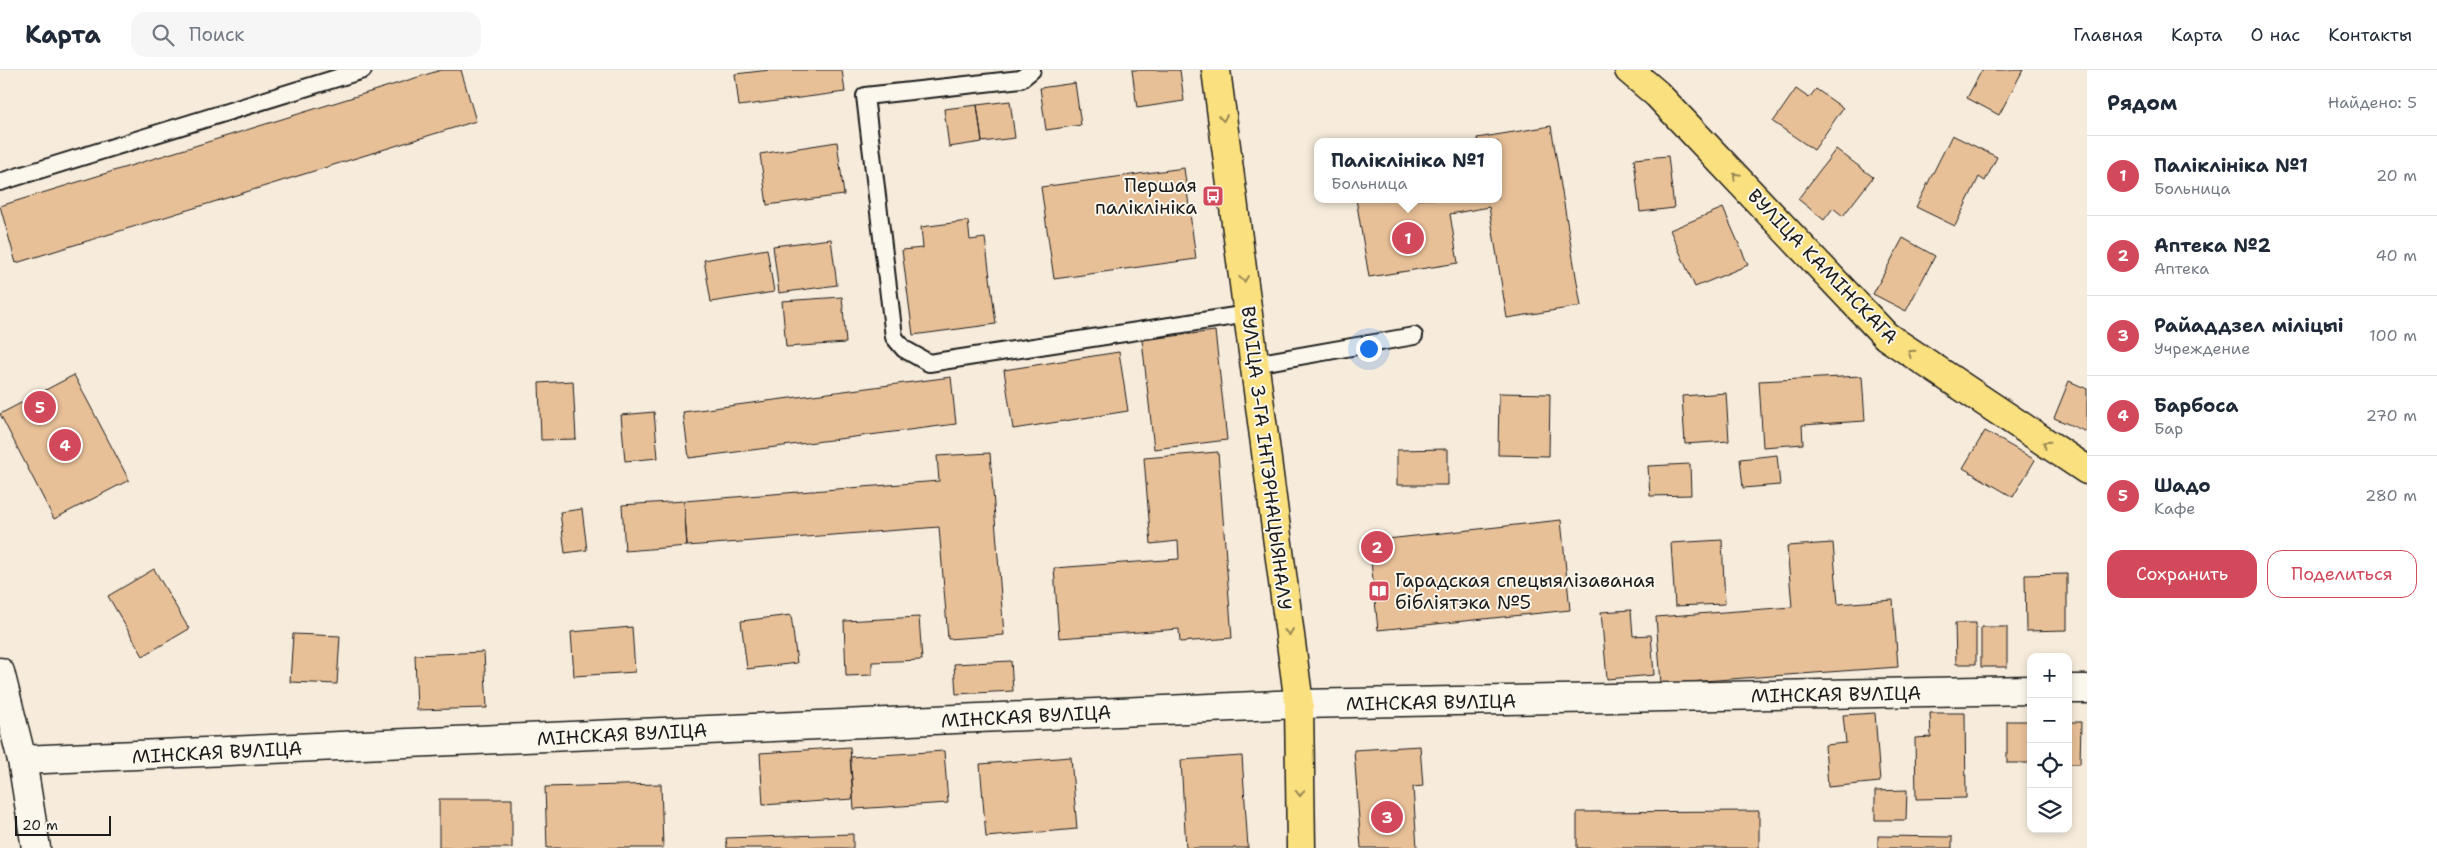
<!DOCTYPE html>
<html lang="ru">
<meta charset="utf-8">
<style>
:root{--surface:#fff;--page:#f6f6f7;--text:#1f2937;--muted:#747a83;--line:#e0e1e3;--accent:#d1495b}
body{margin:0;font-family:"Shantell Sans",sans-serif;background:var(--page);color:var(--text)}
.controls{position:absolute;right:15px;bottom:15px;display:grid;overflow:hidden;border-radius:10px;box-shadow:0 2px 8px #0003}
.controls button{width:45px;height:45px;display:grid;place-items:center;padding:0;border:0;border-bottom:1px solid var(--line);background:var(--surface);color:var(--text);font:25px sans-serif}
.scale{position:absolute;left:15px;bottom:12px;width:96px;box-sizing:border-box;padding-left:5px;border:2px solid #1c1c1c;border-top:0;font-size:14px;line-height:18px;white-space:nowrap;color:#1c1c1c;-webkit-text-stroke:4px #fbf7ec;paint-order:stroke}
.you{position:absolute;left:1368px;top:278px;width:18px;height:18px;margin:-12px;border:4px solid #fff;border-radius:50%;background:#1a73e8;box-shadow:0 0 0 8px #1a73e833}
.badge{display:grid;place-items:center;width:32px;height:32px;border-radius:50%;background:var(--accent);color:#fff;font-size:16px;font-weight:700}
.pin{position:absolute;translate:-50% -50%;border:2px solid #fff;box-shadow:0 1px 5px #0006}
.popup{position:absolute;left:1314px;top:68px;width:188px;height:65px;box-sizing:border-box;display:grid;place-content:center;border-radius:10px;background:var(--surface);filter:drop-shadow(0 1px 4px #0005);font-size:16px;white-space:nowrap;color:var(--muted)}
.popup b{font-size:19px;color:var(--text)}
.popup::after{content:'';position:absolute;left:50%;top:100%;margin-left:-10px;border:10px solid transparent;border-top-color:var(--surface)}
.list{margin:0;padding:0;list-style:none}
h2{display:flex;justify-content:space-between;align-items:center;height:65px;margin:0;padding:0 20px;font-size:21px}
h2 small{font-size:16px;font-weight:400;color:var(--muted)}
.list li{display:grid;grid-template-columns:32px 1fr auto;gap:15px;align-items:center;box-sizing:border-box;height:80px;padding:0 20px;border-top:1px solid var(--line)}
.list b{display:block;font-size:19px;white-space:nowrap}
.list p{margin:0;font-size:16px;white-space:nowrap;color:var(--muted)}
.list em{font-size:16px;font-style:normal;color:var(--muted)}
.actions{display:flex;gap:10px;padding:15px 20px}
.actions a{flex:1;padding:11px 0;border:1px solid var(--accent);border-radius:15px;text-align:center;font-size:18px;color:var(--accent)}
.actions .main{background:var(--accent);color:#fff}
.icon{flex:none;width:28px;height:28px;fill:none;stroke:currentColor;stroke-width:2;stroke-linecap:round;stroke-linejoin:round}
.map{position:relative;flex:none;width:2087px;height:778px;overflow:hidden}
header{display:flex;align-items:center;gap:30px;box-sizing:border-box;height:70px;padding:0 25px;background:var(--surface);border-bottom:1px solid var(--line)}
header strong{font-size:24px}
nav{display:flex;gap:28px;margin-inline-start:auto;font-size:18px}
.search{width:350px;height:45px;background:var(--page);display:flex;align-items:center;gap:12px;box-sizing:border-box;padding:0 18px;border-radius:15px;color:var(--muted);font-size:19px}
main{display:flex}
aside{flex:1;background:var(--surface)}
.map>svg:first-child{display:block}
.building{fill:#e8c098;stroke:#1c1c1c}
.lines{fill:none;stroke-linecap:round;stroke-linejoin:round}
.service-casing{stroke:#1c1c1c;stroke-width:20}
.minor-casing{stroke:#1c1c1c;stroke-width:31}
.tertiary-casing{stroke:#1c1c1c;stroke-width:31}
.primary-casing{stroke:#1c1c1c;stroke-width:31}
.service{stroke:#fbf7ec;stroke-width:16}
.minor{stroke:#fbf7ec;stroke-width:28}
.tertiary{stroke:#fbf7ec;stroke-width:28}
.primary{stroke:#fbe080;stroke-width:28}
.oneway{stroke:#978853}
.labels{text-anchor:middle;stroke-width:4;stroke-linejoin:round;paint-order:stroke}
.poi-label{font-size:19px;fill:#1c1c1c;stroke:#fbf7ec;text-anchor:end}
.street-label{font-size:19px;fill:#1c1c1c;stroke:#fbf7ec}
</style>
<header>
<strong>Карта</strong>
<div class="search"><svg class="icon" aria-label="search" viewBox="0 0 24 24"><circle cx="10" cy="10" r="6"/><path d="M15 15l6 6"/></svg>Поиск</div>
<nav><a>Главная</a><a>Карта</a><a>О нас</a><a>Контакты</a></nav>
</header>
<main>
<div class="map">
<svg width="2087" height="778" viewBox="0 0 2087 778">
<rect width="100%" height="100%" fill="#f7ecdb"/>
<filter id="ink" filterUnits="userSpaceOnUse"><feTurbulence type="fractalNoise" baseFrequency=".02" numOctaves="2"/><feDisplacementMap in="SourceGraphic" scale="10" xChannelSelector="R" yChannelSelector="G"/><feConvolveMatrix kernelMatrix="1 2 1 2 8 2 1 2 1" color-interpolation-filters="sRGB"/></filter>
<g filter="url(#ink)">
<!-- building -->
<path class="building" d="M441,0H461L476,51L16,193L0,136Z
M770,0H842L845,22L739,36L735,4Z
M1132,0H1180L1184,31L1137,38Z
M1982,0H2023L1999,45L1967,28Z
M1075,13L1081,55L1046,60L1040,18Z
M1796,19L1809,28L1816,19L1843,38L1814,80L1773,52Z
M1010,31L1015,68L982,72L977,35Z
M977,35L982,72L949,77L944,39Z
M1551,56L1581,236L1507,248L1489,137L1450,144L1458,193L1369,207L1356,129H1498V72H1478L1477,68Z
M1952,65L1997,87L1985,111L1979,107L1955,156L1916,137Z
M837,72L844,125L767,135L760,84Z
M1836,79L1873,107L1843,146L1833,138L1824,150L1798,129Z
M1668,86L1674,138L1640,142L1634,89Z
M1184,98L1196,189L1054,209L1041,117Z
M1723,138L1748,195L1695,217L1670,160Z
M968,151L970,170L985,168L996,254L913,265L902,180L923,178L921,157Z
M1903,168L1935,186L1906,241L1873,224Z
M831,169L837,215L779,223L773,176Z
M767,179L774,222L711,232L704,190Z
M842,227L846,273L786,277L782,231Z
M1215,261L1227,370L1154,379L1142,270Z
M1119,282L1128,341L1013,359L1004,300Z
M74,305L129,410L54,449L0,344Z
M1862,306L1865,351L1802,355L1803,374L1763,377L1759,311Z
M951,307L956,354L689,388L683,342Z
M573,311L576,369L541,370L539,313Z
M2069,311L2087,319V362L2054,348Z
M1499,323L1550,324L1549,386L1498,385Z
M1726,323L1729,371L1685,374L1682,326Z
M654,342L658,388L625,391L621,345Z
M1985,361L2035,390L2013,427L1963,398Z
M1448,379V415H1397V380Z
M1218,382L1232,568L1180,572L1179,559L1059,568L1054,498L1179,489L1178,471L1151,474L1144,388Z
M990,383L1004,565L948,569L939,457L687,476L684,431L939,411L937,386Z
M1777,385L1780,415L1743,418L1740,389Z
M1690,394L1691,425L1650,426L1648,396Z
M684,431L687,476L625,481L622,435Z
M582,439L587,480L565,483L560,442Z
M1561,450L1570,540L1378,560L1369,471Z
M1722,470L1725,534L1675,536L1671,473Z
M1833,473L1838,534L1893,530L1898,597L1661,614L1656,547L1792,537L1787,476Z
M154,499L189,559L143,586L108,526Z
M2067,504V560L2026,561L2025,505Z
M1631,540L1633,566L1651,565L1654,605L1607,609L1601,542Z
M791,545L797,593L747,599L741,551Z
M919,547L922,590L872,592V605L846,606L844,551Z
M1955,553H1976V594H1956Z
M632,557L635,602L574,606L571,562Z
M1981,557H2007V597H1981Z
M293,564L340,566L337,614L290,612Z
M484,582L487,638L417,640L415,585Z
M1011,591L1013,621L956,624L954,594Z
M1875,643L1880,712L1828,717L1825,675L1846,673L1843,645Z
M1930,643H1965L1966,728L1916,729L1915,668L1931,667Z
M2007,651H2031V693H2007Z
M2068,652H2081L2080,694H2068Z
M1420,676L1423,716L1413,717L1417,778H1361L1354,680Z
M850,677L853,729L763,735L760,683Z
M944,681L948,733L854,739L850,687Z
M1242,686L1248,778H1186L1181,690Z
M1071,687L1077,759L986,767L980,694Z
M661,714L663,778H547L545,717Z
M1907,720L1906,750H1875V721Z
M439,729H512V778H439Z
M1759,741V778H1577V742Z
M853,764V778H727L726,768Z
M1878,766L1952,767V778H1878Z"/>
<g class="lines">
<!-- service casing -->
<g class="service-casing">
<path id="service" d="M1032,0L1021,9L865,26L894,267L904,279L929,293L1248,244
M0,112L363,0
M1255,294L1414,266"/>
</g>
<!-- minor casing -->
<g class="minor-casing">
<path id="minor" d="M2068,619H2087
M22,690L1299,634L2031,620"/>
</g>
<!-- tertiary casing -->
<g class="tertiary-casing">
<path id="tertiary" d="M0,602L22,690L36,778"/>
</g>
<!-- primary casing -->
<g class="primary-casing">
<path id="primary" d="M1216,0L1299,634L1301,778
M1629,0L1657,24L1886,266L2087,400"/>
</g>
<!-- service -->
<use href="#service" class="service"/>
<!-- minor -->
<use href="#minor" class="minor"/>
<!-- tertiary -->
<use href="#tertiary" class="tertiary"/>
<!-- primary -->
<use href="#primary" class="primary"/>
</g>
<!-- one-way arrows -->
<defs><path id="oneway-chevron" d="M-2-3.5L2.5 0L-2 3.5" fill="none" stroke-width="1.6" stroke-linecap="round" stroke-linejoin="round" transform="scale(1.25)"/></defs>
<g class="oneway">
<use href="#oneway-chevron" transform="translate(1223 48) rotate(83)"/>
<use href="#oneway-chevron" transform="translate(1736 106) rotate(-134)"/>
<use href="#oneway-chevron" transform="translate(1244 209) rotate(83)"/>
<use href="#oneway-chevron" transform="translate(1911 283) rotate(-146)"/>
<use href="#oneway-chevron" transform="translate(2046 374) rotate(-146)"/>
<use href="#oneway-chevron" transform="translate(1289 562) rotate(83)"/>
<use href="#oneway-chevron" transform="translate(1300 723) rotate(89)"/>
</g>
</g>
<!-- icons -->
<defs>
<g id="bus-square" transform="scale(1.125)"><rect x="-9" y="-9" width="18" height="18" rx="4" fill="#d1495b" stroke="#fbf7ec"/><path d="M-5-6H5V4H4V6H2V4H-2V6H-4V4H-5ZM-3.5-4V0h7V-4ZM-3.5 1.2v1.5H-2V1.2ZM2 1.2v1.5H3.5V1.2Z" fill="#fff"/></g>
<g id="library-square" transform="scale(1.125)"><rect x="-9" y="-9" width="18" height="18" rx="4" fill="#d1495b" stroke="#fbf7ec"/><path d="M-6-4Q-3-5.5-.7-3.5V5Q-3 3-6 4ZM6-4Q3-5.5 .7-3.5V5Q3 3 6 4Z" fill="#fff"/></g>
</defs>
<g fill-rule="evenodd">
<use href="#bus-square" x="1213" y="126"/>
<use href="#library-square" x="1379" y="521"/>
</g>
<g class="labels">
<!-- poi labels -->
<g class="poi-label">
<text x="1197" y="122">Першая<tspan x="1197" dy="22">паліклініка</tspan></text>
<text x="1395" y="517" text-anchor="start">Гарадская спецыялізаваная<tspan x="1395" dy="22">бібліятэка №5</tspan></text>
</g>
<!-- street labels -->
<g class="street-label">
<text transform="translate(1823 196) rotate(46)" y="7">ВУЛІЦА КАМІНСКАГА</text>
<text transform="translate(1267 388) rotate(83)" y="7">ВУЛІЦА 3-ГА ІНТЭРНАЦЫЯНАЛУ</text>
<text transform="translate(1836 624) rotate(-1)" y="7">МІНСКАЯ ВУЛІЦА</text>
<text transform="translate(1431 632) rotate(-1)" y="7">МІНСКАЯ ВУЛІЦА</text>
<text transform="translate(1026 646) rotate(-3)" y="7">МІНСКАЯ ВУЛІЦА</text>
<text transform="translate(622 664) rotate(-3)" y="7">МІНСКАЯ ВУЛІЦА</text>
<text transform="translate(217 682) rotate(-3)" y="7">МІНСКАЯ ВУЛІЦА</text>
</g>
</g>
</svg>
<div class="controls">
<button>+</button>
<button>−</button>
<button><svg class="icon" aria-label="locate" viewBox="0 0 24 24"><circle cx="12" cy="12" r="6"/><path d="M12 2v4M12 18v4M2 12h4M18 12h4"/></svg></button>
<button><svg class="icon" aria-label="layers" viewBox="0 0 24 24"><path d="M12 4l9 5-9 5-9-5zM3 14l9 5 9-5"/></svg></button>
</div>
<div class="scale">20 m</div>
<div class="you"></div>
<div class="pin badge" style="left:1408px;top:168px">1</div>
<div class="popup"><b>Паліклініка №1</b>Больница</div>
<div class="pin badge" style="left:1377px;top:477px">2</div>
<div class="pin badge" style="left:1387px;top:747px">3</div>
<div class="pin badge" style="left:65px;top:375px">4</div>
<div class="pin badge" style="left:40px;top:337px">5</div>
</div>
<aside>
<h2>Рядом<small>Найдено: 5</small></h2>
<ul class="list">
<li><span class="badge">1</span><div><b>Паліклініка №1</b><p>Больница</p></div><em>20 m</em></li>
<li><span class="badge">2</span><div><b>Аптека №2</b><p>Аптека</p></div><em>40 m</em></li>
<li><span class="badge">3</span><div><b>Райаддзел міліцыі</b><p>Учреждение</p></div><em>100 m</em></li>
<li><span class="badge">4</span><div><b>Барбоса</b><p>Бар</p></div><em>270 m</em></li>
<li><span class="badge">5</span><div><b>Шадо</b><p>Кафе</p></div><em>280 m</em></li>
</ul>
<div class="actions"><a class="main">Сохранить</a><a>Поделиться</a></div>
</aside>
</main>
